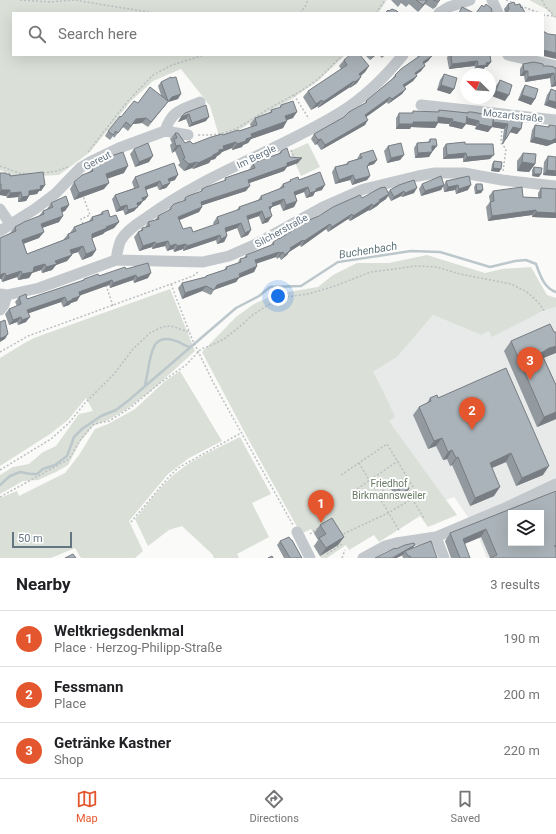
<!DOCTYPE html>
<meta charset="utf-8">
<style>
:root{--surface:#fff;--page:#f2f2f2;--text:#202124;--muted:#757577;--line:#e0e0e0;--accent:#e4572e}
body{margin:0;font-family:Roboto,sans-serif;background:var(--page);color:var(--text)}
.controls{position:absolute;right:12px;bottom:12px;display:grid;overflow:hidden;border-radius:0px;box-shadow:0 4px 16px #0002}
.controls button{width:36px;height:36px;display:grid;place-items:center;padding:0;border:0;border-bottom:1px solid var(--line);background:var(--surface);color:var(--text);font:20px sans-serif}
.compass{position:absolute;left:460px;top:68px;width:36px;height:36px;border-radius:50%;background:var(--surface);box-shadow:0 4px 16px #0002;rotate:294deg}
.scale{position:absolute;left:12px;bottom:10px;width:60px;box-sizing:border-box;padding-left:4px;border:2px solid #657683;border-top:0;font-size:11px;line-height:14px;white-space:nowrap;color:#657683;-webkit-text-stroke:3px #fff;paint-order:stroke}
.you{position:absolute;left:278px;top:296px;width:14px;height:14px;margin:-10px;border:3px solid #fff;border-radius:50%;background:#1a73e8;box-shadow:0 0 0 6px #1a73e833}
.badge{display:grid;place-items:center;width:26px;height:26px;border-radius:50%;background:var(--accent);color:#fff;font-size:13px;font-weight:700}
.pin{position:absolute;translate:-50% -33px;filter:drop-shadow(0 1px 2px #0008)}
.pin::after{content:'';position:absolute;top:21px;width:14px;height:12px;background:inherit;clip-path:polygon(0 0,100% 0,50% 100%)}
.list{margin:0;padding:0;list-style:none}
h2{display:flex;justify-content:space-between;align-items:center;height:52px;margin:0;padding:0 16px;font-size:17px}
h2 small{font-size:13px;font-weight:400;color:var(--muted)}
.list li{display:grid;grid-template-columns:26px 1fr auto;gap:12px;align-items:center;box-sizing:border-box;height:56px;padding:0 16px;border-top:1px solid var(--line)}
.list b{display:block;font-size:15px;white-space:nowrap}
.list p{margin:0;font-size:13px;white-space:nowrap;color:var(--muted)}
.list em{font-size:13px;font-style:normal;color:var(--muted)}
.icon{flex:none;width:22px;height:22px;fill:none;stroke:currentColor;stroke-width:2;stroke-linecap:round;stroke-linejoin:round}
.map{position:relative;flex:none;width:556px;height:558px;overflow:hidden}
.search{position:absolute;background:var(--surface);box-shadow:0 4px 16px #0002;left:12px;right:12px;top:12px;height:44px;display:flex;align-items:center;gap:10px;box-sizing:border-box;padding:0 14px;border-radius:0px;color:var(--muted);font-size:15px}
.sheet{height:220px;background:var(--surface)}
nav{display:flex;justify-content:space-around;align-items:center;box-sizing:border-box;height:56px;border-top:1px solid var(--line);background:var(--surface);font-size:11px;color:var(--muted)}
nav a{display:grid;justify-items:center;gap:2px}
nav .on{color:var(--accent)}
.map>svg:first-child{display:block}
.built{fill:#e8e9e9;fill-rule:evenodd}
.green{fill:#dadfd7}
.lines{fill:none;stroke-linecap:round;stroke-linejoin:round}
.stream{stroke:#bbc7cb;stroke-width:2.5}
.path{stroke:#bbbfc2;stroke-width:1.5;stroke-dasharray:2 2;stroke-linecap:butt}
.minor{stroke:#c3c8cc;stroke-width:11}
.wall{fill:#929a9f}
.shaded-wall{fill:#777d82}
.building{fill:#aab3b9;stroke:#777d82;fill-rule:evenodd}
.labels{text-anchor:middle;stroke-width:4;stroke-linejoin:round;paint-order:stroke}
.street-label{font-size:10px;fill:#657683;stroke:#fff}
.park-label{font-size:10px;fill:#687a64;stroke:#fff}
.water-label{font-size:11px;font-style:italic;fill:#60757c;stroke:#fff}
</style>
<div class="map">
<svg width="556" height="558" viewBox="0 0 556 558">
<rect width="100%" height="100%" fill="#fafaf8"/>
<!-- built -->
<path class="built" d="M556,307V558H487L474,526L461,507L454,497L446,500L389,421L373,372L397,357L433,315L481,335L489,331ZM511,513H541V543H511Z"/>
<!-- green -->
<path class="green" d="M0,0H387L378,13H13V55H345L318,81L290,100L264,114L239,130L219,136L210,106L181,69L153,81L131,101L90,152L59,175L18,177L0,170Z
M529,0H556V18L546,9Z
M308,143L320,167L301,176L290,151Z
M427,255L485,273L502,269L531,267L547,295L556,298V307L543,311L492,337L489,331L481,335L433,315L397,357L373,372L384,393L395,417L389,421L457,515L428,527L420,516L379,542L374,535L349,550L346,545L327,558H321L313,546L319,542L311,529L301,534L246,435L202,352L236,317L254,304L276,294L318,287L333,275L357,263H389Z
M170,289L195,351L152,390L127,409L108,420L93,426L80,442L68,465L56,472L38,480L23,481L0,494V475L13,467L29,464L43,452L56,446L79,414L93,411L86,398L68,420L50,434L0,466V358L23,344L34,338Z
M180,371L222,441L189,458L168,474L129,521L143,551L135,558H81L75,548L51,558H0V498L17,491L19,496L65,473L79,455L95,429L108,424L135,409L164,382Z
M240,437L271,494L252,503L269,537L237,554L239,558H214L212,554L182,526L169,530L148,546L135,519C148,504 160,486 176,473C194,458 218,448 240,437Z"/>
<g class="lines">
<!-- stream -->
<path class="stream" d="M145,386C146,379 148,372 149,364C152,350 154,335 173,340C179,341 184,346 190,347
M0,485L10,476L20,472L31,474H37L43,469L55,465L67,456L74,437L82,429L101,416L116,410L129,400L236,308L259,296L270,287L301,286L338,262L411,251L440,252L490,267L515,261L526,260L536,264C540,275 544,288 556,292"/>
<!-- path -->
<path class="path" d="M20,0L50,2L74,0L154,13
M506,0L539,13
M542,0L545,6L556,18
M300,13L305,7L308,0
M376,13L385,0
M543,15L553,16
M294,95L309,119
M502,127L501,143L506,149L503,171
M198,135C231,136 239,127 265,111C283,100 302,92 318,79C327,71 334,63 343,55
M291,150L294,157
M88,152L127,102L153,75L172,65L204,55
M0,166L19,173L31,174
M43,173L56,171L68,167
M83,224L81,219L90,215L83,196
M171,284L192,339L213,382L293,525
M106,285L113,306
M0,352L28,336L193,276L198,272
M359,463L400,532
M0,470L51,439L69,423L85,403L114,374L133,349L150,333L162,327L171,326L189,332
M341,475L387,444L415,490L410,494L412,499L388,513L341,535
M354,491L398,461
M0,497L69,459L81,439L94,424L109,421L130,408L160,383L186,365L201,349L212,345L224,339L244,323L251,316L268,305L287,297L308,294L332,287L371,272L417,266L437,267L460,274L511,284L527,292L538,302L545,312
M412,499L424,518
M365,501L390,486
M131,522L168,478L178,468L241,433
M310,534L318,528
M327,554L342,544
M342,558L345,550"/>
<!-- minor -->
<path class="minor" d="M492,0L498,13
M439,13L449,7L470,0
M508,55L556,66
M421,105L556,120
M165,131C172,110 181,110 200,102
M0,209L11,225
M0,231L35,209L55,194L80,168L90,162L119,148L165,131L188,135
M116,260C117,253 118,246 121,240C126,231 138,223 146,218C206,173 278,151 341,112C365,97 385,77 403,55
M0,294L7,295L39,288L116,260L203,262L229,256L254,245L323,207L364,189L418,176L435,173H464L502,180L556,186
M0,310L4,305L7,295
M297,532L310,558
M436,537L444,558
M363,558L385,546L396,543L436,537L505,508L556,484"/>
</g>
<!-- wall -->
<path class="wall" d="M391,0H440L436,7L433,9L425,4L418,12L409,4L406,7L401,3L398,7Z
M508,4L515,5L521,8L525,13H505L504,9Z
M367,55H376L370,60L366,56Z
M379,55H385L382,58Z
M416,55H432V56L428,61L424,64L421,71L416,75L417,76L413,81L404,87L402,94L388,104L387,102L366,117L365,125L321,150L317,144L315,145L311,139L314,134L344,117L364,104L366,101L392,79L395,75L418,57Z
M448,55H490L491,62L487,67H485L483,70L473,71L475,67L474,66L449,69L447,58Z
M344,60L369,66L365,72L361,76V77L357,83L350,88V87L318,108V106L311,110L303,97L308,91L341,69L339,66Z
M523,64L554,68H556V86L551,87L550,78L525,82L524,76H520V69Z
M444,74L454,89L450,94L437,90L440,80Z
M500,80L505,101L492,96L496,86Z
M161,82L178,99L168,102L148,127L142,123L133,124L128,131L123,127L114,138L113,136L110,140L105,136L108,131L121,117L138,103L161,95L158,86Z
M525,85L535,99L531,105L518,100L522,90Z
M551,89L556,91L544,105L547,95Z
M206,105V121L189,127L186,119L178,122L181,117Z
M281,105L293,118L287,120L283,128L251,139L248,143L243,145L242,147L232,150V148L222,152L219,155L217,156L215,159L211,160L209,163L193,169L192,168L184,171L178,165L180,163L175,151L172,153L170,145L172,143L170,139L175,133L185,143L193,144L239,131L251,127L250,124L255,118L270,112L271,110L279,108Z
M439,110L467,113L468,112L493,116L494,115L521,129L517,134L510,132L503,144H502L504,129L492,127L488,132L475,129L476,126L466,124L462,129L449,126V124L438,123L435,128L411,127L410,129H396V118L399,113H412L413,111L438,112Z
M535,125L548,127L549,125L554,143L547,146L530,142L532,130Z
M430,139L433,151H432V152L429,157L415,158L414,148L417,143L428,142Z
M446,144H465L490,159L463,162V158L443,159V148Z
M388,146L404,155L400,160L387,163L384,151Z
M134,149L149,162L135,167L130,154Z
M281,151L298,163L287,167L284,171L249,183L246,191L202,205V207L199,212L179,220L183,229L193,232L214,225L213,223L217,217L236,211L239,207L258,200L261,196L279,189L283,184L289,182L290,180H299L322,190L315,192L313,196L306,198L304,192L295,195L297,201L294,207L283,211L280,204L272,207L270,210L268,222L262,224L259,216L248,220L251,230L248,235L241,238L237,228L226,232L227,236L224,242L217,244L216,240L183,251V249L174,252L173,249L167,251L165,246L152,249V247L139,251L134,237L138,232L140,231L142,228H145L148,222L155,220L158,216L168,211L171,207L183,201L185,198L200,192L202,189L224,181L225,178L250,169V168L253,163L278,154Z
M523,153L535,164L529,172L517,171V161Z
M360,154L377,160L374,164L368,166L367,168L370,176L367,180L352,185L350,180L335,184L332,172L335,167L346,164L348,162L357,159Z
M548,156L556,157V176L543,175L544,162Z
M108,157L124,173L107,178L104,189L74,200L70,189L74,182L89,172L95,165L105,161Z
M494,161L501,169L499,172L491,171L492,164Z
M534,167L539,177L532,176V170Z
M0,173L6,174L45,185L41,191H39L37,194L29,195V196L26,201L18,202V197L7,198L6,196L0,195Z
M469,176L468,190L456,194L455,190L444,192L443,186L441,190L421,196L419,189L422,184L444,185L446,181Z
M135,177L175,180L169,182L170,183L166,188L159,190L157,186L146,190L148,196L145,200L143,201L140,205L138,206L134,211L125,215L123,210L116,212L112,199L115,195L134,188L132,182Z
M476,184L483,190L481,193L475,194L474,187Z
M399,185L414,193L402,197L401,196L391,201L388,196L386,199L380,203L377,206L369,211V210L350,221L348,219L328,232L326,229L301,247L300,245L289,252L287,255L281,260L279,257L277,259L276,257L256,264L257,266L254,272L239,278L236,282L214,290L211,295L202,291L182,299L178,288L182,283L205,277L206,276L224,270L226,267L237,264L240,259L244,258L246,255L271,245L273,242L279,239L319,216L362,198L388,192L390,190Z
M541,188L556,189V218L532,217V215L488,221L486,207L490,202L489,196L493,191L523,197L538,198V193Z
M51,203L69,205L65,211L62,212L59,222L42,228L39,238L24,243L27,254L63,240L68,234L70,233L74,227L89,221L92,217L100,214L102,212L119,222L114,228L105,232L103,234L92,238L96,250L92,256L82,260L78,252L71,254L72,255L67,261L56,265L52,270L42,273L41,270L32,273L29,278L18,280L17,277L2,282L1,279H0V238L10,233L15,227L39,216L43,211L47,209Z
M126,269L148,278L134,283L133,280L110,288L109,285L80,295L77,301L71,303L69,305L63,307L61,302L28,313L26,322L18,325L17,322L9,325L5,314L9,309L17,306L15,302L19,297L27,299L82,281L84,279L99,276Z
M511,341L546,357L544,358L556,385V419L537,427L504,351Z
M430,398H438L543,475L516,486L506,462L492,468L494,496L470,506L452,465L450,466L447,459L443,460L436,446L428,449L413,415L419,407L427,403Z
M395,483L405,494L397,499L391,489Z
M556,491V558H490L481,537L464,544L470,558H451L445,541L450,533Z
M320,525L344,537L338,545L320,556L314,546L318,540L314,533Z
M291,540L302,558H284L277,545L280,541Z
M413,548L437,558H403L402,556L403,555L396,549Z"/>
<!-- shaded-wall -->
<path class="shaded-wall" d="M428,0L425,4L418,12L423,5Z
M543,50L556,53V59L539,55H543Z
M374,55H376L370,60Z
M432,56L428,61L419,67L423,62Z
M477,61L474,66L449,69L452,64Z
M491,62L487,67H485L483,70L473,71L477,66L486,63Z
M369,66L365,72L355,80L359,74Z
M425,66L421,71L411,78L415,73Z
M524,71H528L524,76H520Z
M554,73L550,78L525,82L528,77Z
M417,76L413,81L399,91L403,85Z
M361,77L357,83L350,88L355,82Z
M354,81L350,87L318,108L323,102Z
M555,82H556V86L551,87Z
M441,85L454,89L450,94L437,90Z
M406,89L402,94L388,104L392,99Z
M496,91L509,95L505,101L492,96Z
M181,94L178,99L168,102L148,127L172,97Z
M522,95L535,99L531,105L518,100Z
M390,97L387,102L362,120L365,115Z
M322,100L318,106L311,110L316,104Z
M548,100L556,102V109L544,105Z
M297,112L293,118L281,122L285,116Z
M189,114L186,119L178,122L181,117Z
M209,117L206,121L189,127L192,123Z
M438,117L453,119L449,124L438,123L435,128L411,127L410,129H396L399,124Z
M146,118L142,123L133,124L128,131L136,119Z
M467,118L479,121L476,126L466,124L462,129L449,126L452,121Z
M368,120L365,125L321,150L325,145Z
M287,121L283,128L251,139L248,143L243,145L242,147L232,150L237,144L251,134Z
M493,122L508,124L504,129L492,127L488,132L475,129L479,124Z
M513,127L521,129L517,134L509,132Z
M534,137L556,138V143H554L547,146L530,142Z
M321,139L317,144L315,145L318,140Z
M505,139H506L503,144H502Z
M236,142L232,148L222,152L219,155L217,156L215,159L211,160L209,163L193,169L198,163L213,155L223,146Z
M180,145L175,151L172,153L176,146Z
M432,146H437L433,151H428Z
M432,152L429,157L415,158L418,153Z
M466,153L463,158L443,159L447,155Z
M404,155L400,160L387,163L391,158Z
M494,155L490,159L463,162L467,157Z
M153,156L149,162L135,167L139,162Z
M302,158L298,163L287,167L284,171L244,185L248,180L287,163Z
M377,160L374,164L368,166L366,169L364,170L369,163Z
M197,162L192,168L184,171L189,164Z
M522,162L535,164L529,172L517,171Z
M128,166L124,173L101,181L106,174Z
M493,168L501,169L499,172L491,171Z
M547,170L556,171V176L543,175Z
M534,174H541L539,177L532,176Z
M178,175L175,180L165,183L168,179Z
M353,175L350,180L335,184L339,180Z
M370,176L367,180L352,185L355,180Z
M160,181L157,186L142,191L145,187Z
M109,183L104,189L74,200L79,193Z
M170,183L166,188L159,190L162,186Z
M45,185L41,191H39L37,194L25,196L29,191L40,186Z
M325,185L322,190L315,192L313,196L306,198L310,193L316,189Z
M444,185L441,190L421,196L425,191Z
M458,185L455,190L444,192L448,187Z
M471,185L468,190L456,194L459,189Z
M250,186L246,191L197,207L201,202Z
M308,187L304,192L291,197L294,192Z
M417,188L414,193L402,197L405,193Z
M1,190H10L6,196L0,195V192Z
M483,190L481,193L475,194L477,191Z
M404,191L401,196L391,201L394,197Z
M21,192L18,197L7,198L10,193Z
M389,194L386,199L380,203L377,206L369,211L373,206L379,200Z
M29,196L26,201L18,202L22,197Z
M148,196L145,200L143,201L140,205L133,208L137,203L142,198Z
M284,199L280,204L272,207L269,211L265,212L272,203Z
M297,201L294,207L283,211L286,205Z
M372,204L369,210L350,221L353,216Z
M69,205L65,211L57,214L61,208Z
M127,205L123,210L116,212L120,207Z
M138,207L134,211L125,215L128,210Z
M202,207L199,212L175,222L178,217Z
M536,210L532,215L488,221L492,216Z
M262,211L259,216L243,221L247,216Z
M536,212L556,213V218L532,217Z
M352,214L348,219L328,232L332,227Z
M63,216L59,222L36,230L41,224Z
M272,216L268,222L262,224L265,219Z
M119,222L114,228L105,232L103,234L88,240L92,234L106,227Z
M241,223L237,228L221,234L225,228Z
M330,224L326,229L301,247L304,241Z
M251,230L248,235L241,238L245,233Z
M44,232L39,238L18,246L22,240Z
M220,235L216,240L183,251L187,246Z
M227,236L224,242L217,244L221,239Z
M303,240L300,245L289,252L287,255L281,260L290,248Z
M168,241L165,246L152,249L156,244Z
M155,242L152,247L139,251L143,246Z
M176,244L173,249L167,251L170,246Z
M186,244L183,249L174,252L177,246Z
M83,246L78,252L66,256L70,250Z
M96,250L92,256L82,260L86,254Z
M279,252L276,257L251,265L255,260Z
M283,252L279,257L277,259L280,253Z
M72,255L67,261L56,265L52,270L42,273L46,267L55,261Z
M45,264L41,270L32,273L29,278L18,280L22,274L34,267Z
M257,266L254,272L239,278L236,282L213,290L217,285Z
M21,271L17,277L2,282L6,276Z
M5,273L1,279H0V275Z
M151,273L148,278L134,283L137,278Z
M136,275L133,280L110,288L113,283Z
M112,280L109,285L76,297L79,292Z
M206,286L202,291L182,299L185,293Z
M80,296L77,301L71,303L69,305L63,307L67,302L72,299Z
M65,297L61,302L24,315L27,310Z
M21,317L17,322L9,325L13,320Z
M30,317L26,322L18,325L22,320Z
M8,334L5,339L0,342V338Z
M556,346V353L546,357L542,358L541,353L549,348Z
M556,412V419L537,427L544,417Z
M442,438L436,446L428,449L434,441Z
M452,450L447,459L443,460L448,452Z
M511,453L506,462L484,471L490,463Z
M458,457L452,465L450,466L456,458Z
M549,466L543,475L516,486L522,478Z
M500,487L494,496L470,506L475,498Z
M409,489L405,494L397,499L401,493Z
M486,529L481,537L457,547L463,539Z
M344,537L338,545L320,556L326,548Z
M415,545L411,550L405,551L403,555L397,558H392Z"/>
<!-- building -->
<path class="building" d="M416,0H427L423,5Z
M433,0H440L438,2Z
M514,2L515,5L520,4L521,8L522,7L525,13H506L509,9L508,4Z
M486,4L492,9L491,11L494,13H476L482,5L484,7Z
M462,7L474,13H459Z
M392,9L397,11L399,13H385L388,10L389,11Z
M543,31L548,34L556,35V53L543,50Z
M350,55H360L369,66L359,74L361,77L355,82L354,81L323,102L322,100L316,104L308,91L347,65L344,60Z
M421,55H432V56L423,62L425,66L415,73L417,76L403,85L406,89L392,99L390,97L365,115L368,120L325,145L321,139L318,140L314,134L344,117L349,112L367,102L366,101L396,76L395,75L401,69Z
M451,55H490L491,62L486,63L487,65L477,66L478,62L477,61L452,64Z
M534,62L543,64V66H549L554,67V68H556V82H555L554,73L528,77V71H524L523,64Z
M444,74L457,78L454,89L441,85Z
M171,77V78L176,77L181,94L172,97L151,122L146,118L136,119L131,126L126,122L118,133L116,131L113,135L108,131L120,116L121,117L134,101L138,103L150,87L168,101L161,82Z
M500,80L512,85L509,95L496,91Z
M525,85L538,89L535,99L522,95Z
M551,89L556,91V102L548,100Z
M293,101L297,112L285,116L287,121L251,134L252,137L246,139V141L237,144L236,142L223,146L224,149L219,150V152L213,155V156L198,163L197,162L189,164L183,159L185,158L180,145L176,146L174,139L177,138L175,133H178L185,143L190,141L193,144L211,137L222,134L223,135L238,130L239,131L257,125L255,118L272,112L271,110L281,107V105Z
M206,105L209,117L192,123L189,114L181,117L185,113Z
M439,110L468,113V112H472L494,116L492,127L479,124V121L467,118V116L466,124L452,121L453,119L438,117V122H413V124H399V113H413V111L439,112Z
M494,115L523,118L521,129L513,127L506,139H505L508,124L493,122Z
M535,125L549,127V125L556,126V138L551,141L534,137Z
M430,139H436L437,146H432V152L418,153L417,143L430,142Z
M465,142V144H493L494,155L467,157L466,153L447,155L446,144Z
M148,143L153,156L139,162L134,149Z
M401,143L404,155L391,158L388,146Z
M287,148L290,157L302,158L287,163V166L248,180L250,186L201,202L202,207L178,217L183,229L191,227L193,232L219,223L217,217L240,209L239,207L262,199L261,196L284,187L283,184L291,181L290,180L298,177L299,180L320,172L325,185L316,189V191L310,193L308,187L294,192L297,201L286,205L284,199L272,203L273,206L269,207L272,216L265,219L262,211L247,216L251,230L245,233L241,223L225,228L227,236L221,239L220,235L187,246L186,244L177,246L176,244L170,246L168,241L156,244L155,242L143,246L138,232L143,230L142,228L150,226L148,222L159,219L158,216L171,209V207L174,204L186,200L185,198L188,196L202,191V189L206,187L226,180L225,178L255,168L253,163L281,153V151Z
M373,150L377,160L369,163V165L367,166L370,176L355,180L353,175L339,180L335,167L348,164V162L362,158L360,154Z
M123,152L128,166L106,174L109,183L79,193L74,182L82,175L93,171L92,168L96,167L95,165L109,160L108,157Z
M523,153L536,154L535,164L522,162Z
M548,156L556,157V171L547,170Z
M494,161L502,162L501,169L493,168Z
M174,163L178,175L168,179L170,183L162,186L160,181L145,187L148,196L142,198L143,201L137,203L138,207L128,210L127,205L120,207L115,195L139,187L135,177Z
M534,167L542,168L541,174H534Z
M43,172L45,185L40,186L41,189L29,191V196L22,197L21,192L10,193V190H1V184H0V173H6V174H10V176Z
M441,176L444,185L425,191L422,184Z
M469,176L471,185L459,189L458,185L448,187L446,181Z
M414,180L417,188L405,193L404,191L394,197L390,190L399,185Z
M476,184H482L483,190L477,191Z
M385,187L389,194L379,200L380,201L373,206L372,204L353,216L352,214L332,227L330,224L304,241L303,240L290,248L291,249L285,255L283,252L280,253L279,252L255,260L257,266L239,274L240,277L217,285L214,290L206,286L185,293L182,283L206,277V276L227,269L226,267L241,262L240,259L247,257L246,255L274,244L273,242L279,238V239L309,220L319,216L333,207L360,195L362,198L380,188Z
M522,187L523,197L541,198V188L556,189V213L536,212V210L492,216L490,202L494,201L493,191Z
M66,196L69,205L61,208L63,216L41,224L44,232L22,240L27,254L69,238L68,234L76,231L74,227L93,220L92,217L103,214L102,212L108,210L110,217L116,215L119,222L106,227L107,228L92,234V239L96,250L86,254L83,246L70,250L72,255L55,261L57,264L46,267L45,264L34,267L33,272L22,274L21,271L6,276L5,273L0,275V238L16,231L15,227L24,222L44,214L43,211L53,207L51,203Z
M148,263L151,273L137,278L136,275L113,283L112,280L79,292L80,296L72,299V300L67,302L65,297L27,310L30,317L22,320L21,317L13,320L9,309L21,304L19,297L26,294L27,299L84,280V279L98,274L99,276L125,267L126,269Z
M5,320L8,334L4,337L1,338H0V322Z
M550,324L554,332H556V346L553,347L549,348L541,353L556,385V412L544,417L511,341Z
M506,368L549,466L522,478L511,453L490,463L500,487L475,498L458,457L456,458L452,450L448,452L442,438L434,441L419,407L431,401L430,398L437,395L438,398Z
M403,479L409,489L401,493L395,483Z
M556,491V546H554H556V558H490L497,555L486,529L463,539L470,558H460L450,533ZM511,513H541V543H511Z
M332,518L344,537L326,548L319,538L326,534L320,525Z
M289,537L291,540H292L302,558H290L280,541Z
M431,541L437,558H411L410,556H408L405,551Z
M414,543L415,545L392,558H375L395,548L396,549L405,545Z
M73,554L76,558H65Z
M272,556L273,558H268Z"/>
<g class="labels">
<!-- street labels -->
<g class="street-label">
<text transform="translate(513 115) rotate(6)" y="4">Mozartstraße</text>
<text transform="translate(256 156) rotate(-26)" y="4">Im Bergle</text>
<text transform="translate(97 160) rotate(-28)" y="4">Gereut</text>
<text transform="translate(281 230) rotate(-29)" y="4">Silcherstraße</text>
</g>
<!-- park labels -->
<g class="park-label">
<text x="389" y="487">Friedhof<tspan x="389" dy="12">Birkmannsweiler</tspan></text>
</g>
<!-- water labels -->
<g class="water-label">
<text transform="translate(368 250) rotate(-9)" y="4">Buchenbach</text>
</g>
</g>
</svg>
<div class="controls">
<button><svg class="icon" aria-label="layers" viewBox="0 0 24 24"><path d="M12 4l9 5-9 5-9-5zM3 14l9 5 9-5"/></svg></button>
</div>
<svg class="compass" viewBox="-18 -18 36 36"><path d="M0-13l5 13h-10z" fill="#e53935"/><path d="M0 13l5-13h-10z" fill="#757577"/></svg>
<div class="scale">50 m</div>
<div class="you"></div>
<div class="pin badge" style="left:321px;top:523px">1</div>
<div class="pin badge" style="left:472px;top:430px">2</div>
<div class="pin badge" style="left:530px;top:380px">3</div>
<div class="search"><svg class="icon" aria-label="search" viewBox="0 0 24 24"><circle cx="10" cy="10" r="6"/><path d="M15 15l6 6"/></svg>Search here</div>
</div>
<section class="sheet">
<h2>Nearby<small>3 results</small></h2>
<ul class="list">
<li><span class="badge">1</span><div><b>Weltkriegsdenkmal</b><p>Place · Herzog-Philipp-Straße</p></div><em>190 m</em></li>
<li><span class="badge">2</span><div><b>Fessmann</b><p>Place</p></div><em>200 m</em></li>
<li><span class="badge">3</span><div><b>Getränke Kastner</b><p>Shop</p></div><em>220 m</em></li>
</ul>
</section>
<nav>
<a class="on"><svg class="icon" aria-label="map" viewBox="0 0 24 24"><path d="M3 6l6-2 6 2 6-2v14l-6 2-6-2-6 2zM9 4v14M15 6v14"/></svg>Map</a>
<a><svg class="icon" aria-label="directions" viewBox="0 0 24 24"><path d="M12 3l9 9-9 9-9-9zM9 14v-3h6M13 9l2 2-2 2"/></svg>Directions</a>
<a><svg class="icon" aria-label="saved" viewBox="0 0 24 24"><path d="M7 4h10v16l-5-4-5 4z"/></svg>Saved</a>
</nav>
